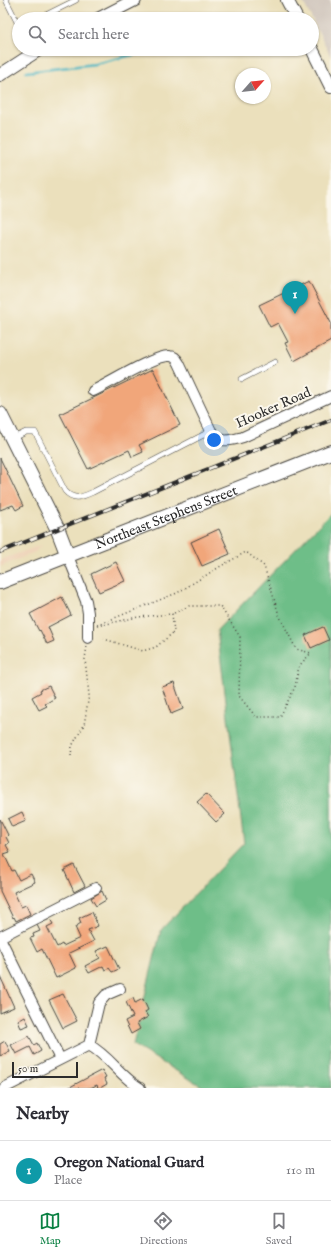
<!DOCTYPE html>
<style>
:root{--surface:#fff;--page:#f2f2f3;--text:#2b2b33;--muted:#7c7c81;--line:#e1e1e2;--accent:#0b8043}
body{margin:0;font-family:"IM FELL English",serif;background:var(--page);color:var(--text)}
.compass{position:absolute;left:235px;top:68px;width:36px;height:36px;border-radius:50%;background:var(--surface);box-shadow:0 1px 3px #0004;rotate:63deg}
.scale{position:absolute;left:12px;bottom:10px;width:66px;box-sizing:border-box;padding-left:4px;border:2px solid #2b2b2b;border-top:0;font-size:11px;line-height:14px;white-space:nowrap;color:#2b2b2b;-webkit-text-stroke:3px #fbf7ec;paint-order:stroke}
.you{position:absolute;left:214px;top:440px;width:14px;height:14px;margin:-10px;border:3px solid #fff;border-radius:50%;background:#1a73e8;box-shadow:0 0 0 6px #1a73e833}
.badge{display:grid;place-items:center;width:26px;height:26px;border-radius:50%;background:var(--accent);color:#fff;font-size:13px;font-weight:700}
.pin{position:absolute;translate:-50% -33px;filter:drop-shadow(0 1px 2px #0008)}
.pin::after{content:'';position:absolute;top:21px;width:14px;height:12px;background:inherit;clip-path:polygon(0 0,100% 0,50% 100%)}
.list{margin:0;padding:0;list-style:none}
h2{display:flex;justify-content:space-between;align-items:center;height:52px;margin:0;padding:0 16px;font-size:17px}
h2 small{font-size:13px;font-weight:400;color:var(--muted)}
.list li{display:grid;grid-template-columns:26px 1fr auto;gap:12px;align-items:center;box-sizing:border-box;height:60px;padding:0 16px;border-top:1px solid var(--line)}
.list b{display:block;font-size:15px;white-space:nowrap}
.list p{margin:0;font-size:13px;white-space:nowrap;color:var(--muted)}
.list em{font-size:13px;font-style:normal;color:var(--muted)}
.icon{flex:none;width:22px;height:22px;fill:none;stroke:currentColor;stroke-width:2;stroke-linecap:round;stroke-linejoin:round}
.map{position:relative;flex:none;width:331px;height:1088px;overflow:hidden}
.search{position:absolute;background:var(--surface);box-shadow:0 1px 3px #0004;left:12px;right:12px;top:12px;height:44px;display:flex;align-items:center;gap:10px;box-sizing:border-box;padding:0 14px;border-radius:22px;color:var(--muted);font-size:15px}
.sheet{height:112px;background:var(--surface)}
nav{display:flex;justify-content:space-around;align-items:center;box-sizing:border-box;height:56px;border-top:1px solid var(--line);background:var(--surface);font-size:11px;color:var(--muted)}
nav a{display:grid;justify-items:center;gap:2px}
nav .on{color:var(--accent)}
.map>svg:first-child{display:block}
.built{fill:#efd6bc}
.industrial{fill:#cdc2b9}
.forest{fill:#6ebe88;stroke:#4c745a}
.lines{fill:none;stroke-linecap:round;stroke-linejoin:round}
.stream{stroke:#4ab8c4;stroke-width:2.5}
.building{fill:#f1a67a}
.service-casing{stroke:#484641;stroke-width:6}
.minor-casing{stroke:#484641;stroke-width:12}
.tertiary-casing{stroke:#484641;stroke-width:14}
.secondary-casing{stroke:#484641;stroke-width:16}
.path{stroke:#484641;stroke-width:1.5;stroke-dasharray:1 3;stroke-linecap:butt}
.service{stroke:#fff;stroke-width:5}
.minor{stroke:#fff;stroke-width:10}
.tertiary{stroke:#fff;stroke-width:12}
.secondary{stroke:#fff;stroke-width:14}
.rail-casing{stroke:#2b2b2b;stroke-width:4}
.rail{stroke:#fbf7ec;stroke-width:2.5;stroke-dasharray:8;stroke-linecap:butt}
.labels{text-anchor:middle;stroke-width:4;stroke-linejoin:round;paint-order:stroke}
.street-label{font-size:14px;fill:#2b2b2b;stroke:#fbf7ec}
</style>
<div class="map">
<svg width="331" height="1088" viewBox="0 0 331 1088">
<rect width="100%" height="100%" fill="#fbf7ec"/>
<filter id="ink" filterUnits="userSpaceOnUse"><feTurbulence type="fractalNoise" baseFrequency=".025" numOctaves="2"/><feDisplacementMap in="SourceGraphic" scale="8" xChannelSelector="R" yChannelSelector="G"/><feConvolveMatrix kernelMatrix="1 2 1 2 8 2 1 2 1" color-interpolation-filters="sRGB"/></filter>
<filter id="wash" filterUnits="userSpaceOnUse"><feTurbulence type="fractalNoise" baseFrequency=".012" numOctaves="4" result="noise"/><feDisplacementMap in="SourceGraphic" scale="16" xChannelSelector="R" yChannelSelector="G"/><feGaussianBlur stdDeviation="0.9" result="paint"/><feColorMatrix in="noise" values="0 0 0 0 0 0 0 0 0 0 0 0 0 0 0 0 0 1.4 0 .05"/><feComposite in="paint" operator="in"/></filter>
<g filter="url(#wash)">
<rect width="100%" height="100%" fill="#ebe0bc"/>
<!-- built -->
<path class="built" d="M41,545L35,552L0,567V560Z"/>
<!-- industrial -->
<path class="industrial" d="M302,0H331V57L312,19Z"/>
<!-- forest -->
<path class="forest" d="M331,513V1088H205L133,1045L161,930L244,843L217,630Z"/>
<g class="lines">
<!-- stream -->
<path class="stream" d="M26,72L95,64L157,49"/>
</g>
<g id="blocks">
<!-- building -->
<path class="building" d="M309,281L331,323V341L294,361L285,343L288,342L278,323L270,327L259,305Z
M153,369L180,425L139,445L143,452L132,457L129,450L88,469L60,414Z
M0,458L23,506L16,510L13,505L0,510Z
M219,529L230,554L202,566L191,542Z
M116,562L125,581L99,592L91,574Z
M62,597L71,615L48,627L54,641L47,644L40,630L39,631L30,614Z
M323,627L329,640L311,648L305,635Z
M174,683L183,709L171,714L162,687Z
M49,686L55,698L45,704L47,706L39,710L32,697L41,692L40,690Z
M206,794L225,814L216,822L197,802Z
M22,812L26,821L12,827L8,819Z
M0,819L8,835L6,837L9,843L6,845L10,852L4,854L12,871L14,870L19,880L31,874L35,882L14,892L21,907L26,905L30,914L16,921L14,917L13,918L0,891Z
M74,865L85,886L74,892L64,870Z
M102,891L106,900L96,906L91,898Z
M92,912L98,926L88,930L94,941L69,953L76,968L56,978L42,949L37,952L30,938L34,937L33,934L40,931L37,925L50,919L53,924L47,927L57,947L62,944L63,946L80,938L75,927L81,923L79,918Z
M108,946L119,969L112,972L109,968L105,970L103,966L89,973L85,966L100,958L96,951Z
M0,976L14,1007L0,1013Z
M63,994L77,1021L63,1028L49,1000Z
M133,998L135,1003L143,999L148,1010L145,1012L148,1017L137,1023L140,1029L131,1034L125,1021L133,1017L126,1002Z
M25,1017L29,1025L21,1028L18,1021Z
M29,1036L34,1045L37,1043L41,1051L34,1055L30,1047L16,1054L11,1045Z
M5,1041L10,1051L0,1056V1044Z
M102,1070L106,1077L104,1078L107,1084L100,1088H98L97,1085L90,1088H68Z"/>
</g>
</g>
<g filter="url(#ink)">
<use href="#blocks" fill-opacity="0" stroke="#484641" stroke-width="1"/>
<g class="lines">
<!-- service casing -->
<g class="service-casing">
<path id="service" d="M6,0L19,26
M38,19L76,0
M242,379L275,362
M14,438L26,432H35L65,491C74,501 82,497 93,492L211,431"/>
</g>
<!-- minor casing -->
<g class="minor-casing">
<path id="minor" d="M93,391C108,384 156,354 170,356C175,356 177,359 179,363L211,431C222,444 228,441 243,437L331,396
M68,556L86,601L88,613V638
M0,937L96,888
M0,938L60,1059
M89,1045L99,1003L106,995L120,989
M89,1045C109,1056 121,1077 140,1088
M4,1088L89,1045"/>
</g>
<!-- tertiary casing -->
<g class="tertiary-casing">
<path id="tertiary" d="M287,0L297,19
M98,19L135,0
M312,49L331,87
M0,75L40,49"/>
</g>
<!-- secondary casing -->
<g class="secondary-casing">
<g id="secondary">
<path d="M0,414L58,530L68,556"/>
<path id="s1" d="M0,582L331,452"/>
</g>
</g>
<!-- path -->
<path class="path" d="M97,625L177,593L221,566L246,552L264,566L279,615L296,649L311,653L299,666L295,687L280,717H256L239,696L240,637L220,606H189L172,614
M97,626L138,617L172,614L174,632L156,647L143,651L104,639
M71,756L72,746L84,725L89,695L85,659L87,646"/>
<!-- service -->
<use href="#service" class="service"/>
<!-- minor -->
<use href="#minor" class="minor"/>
<!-- tertiary -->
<use href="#tertiary" class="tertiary"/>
<!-- secondary -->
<use href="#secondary" class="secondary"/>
<!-- rail casing -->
<g class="rail-casing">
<path id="rail" d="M0,552L331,420"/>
</g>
<!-- rail -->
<use href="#rail" class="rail"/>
</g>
</g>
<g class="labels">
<!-- street labels -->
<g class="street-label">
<text transform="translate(273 407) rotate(-24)" y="5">Hooker Road</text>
<text dy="5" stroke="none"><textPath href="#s1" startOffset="178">Northeast Stephens Street</textPath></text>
</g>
</g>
</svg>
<svg class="compass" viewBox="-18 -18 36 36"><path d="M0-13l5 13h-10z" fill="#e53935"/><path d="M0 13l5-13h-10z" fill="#7c7c81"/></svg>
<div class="scale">50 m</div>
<div class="you"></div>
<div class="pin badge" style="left:295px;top:314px;background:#0f9aa8">1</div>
<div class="search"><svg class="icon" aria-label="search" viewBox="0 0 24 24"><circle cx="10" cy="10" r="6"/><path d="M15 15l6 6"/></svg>Search here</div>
</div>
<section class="sheet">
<h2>Nearby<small></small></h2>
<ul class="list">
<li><span class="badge" style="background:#0f9aa8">1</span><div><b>Oregon National Guard</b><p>Place</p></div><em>110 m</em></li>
</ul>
</section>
<nav>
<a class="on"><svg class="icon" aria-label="map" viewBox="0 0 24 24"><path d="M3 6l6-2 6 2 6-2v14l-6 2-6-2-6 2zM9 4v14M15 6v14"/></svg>Map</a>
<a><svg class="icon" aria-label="directions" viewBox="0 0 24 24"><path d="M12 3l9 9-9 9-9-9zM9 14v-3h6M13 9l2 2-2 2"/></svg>Directions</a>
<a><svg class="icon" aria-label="saved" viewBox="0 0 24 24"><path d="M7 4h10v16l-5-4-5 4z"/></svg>Saved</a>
</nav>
